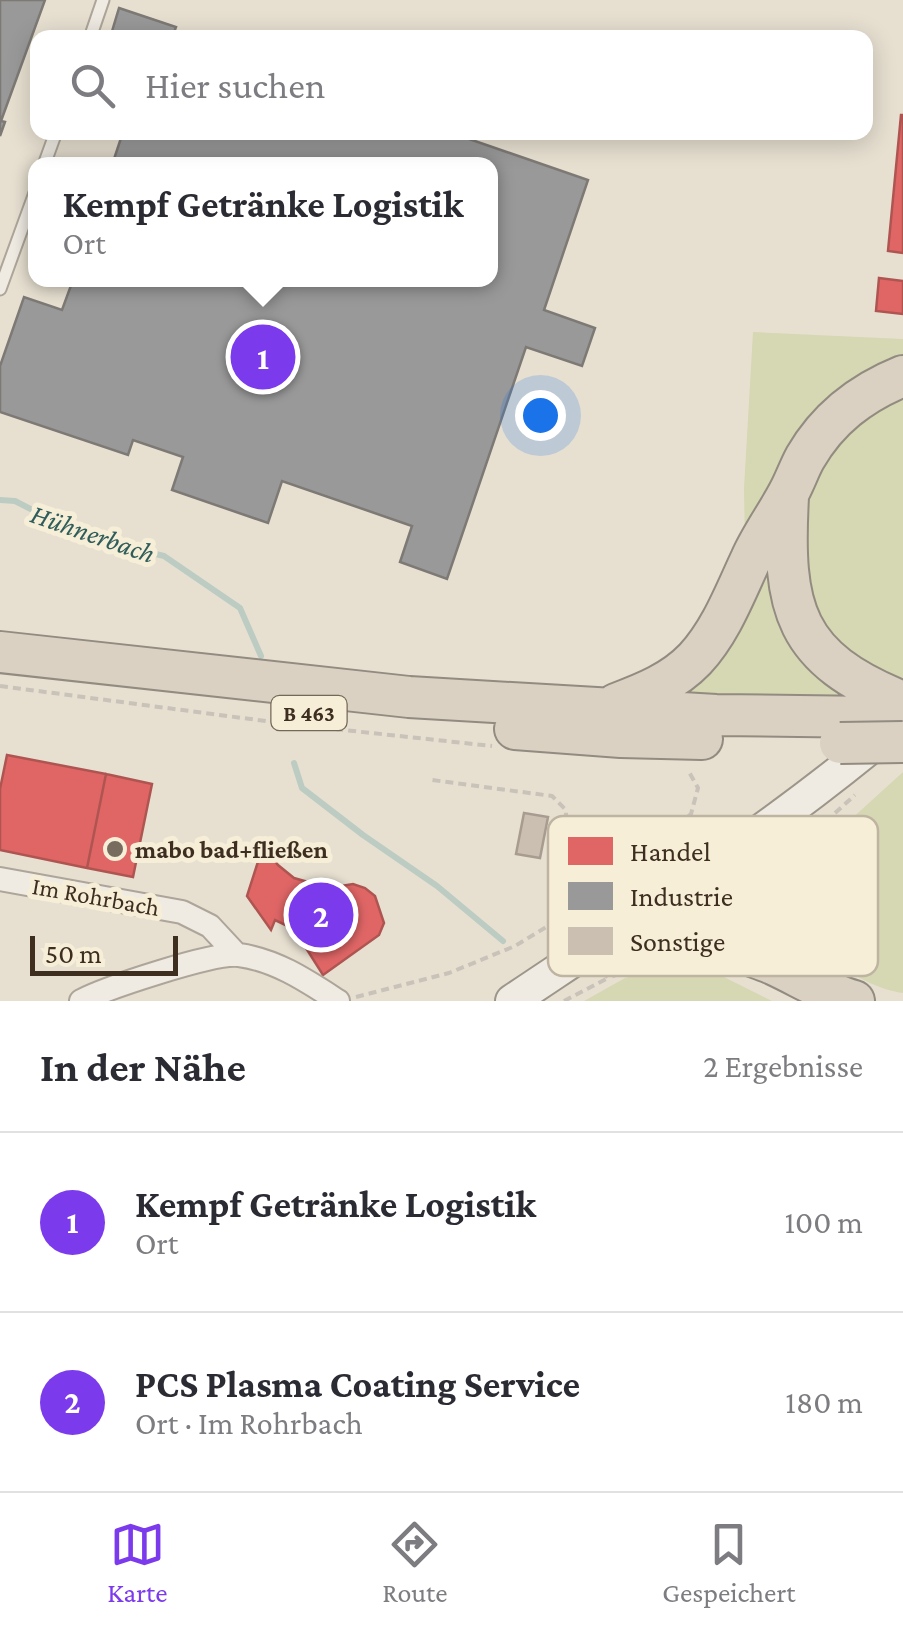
<!DOCTYPE html>
<html lang="de">
<meta charset="utf-8">
<style>
:root{--surface:#fff;--page:#f2f2f3;--text:#2b2b33;--muted:#7c7c81;--line:#e1e1e2;--accent:#7c3aed}
body{margin:0;font-family:"Crimson Pro",serif;background:var(--page);color:var(--text)}
.scale{position:absolute;left:30px;bottom:25px;width:148px;box-sizing:border-box;padding-left:10px;border:5px solid #3d2e20;border-top:0;font-size:28px;line-height:35px;white-space:nowrap;color:#3d2e20;-webkit-text-stroke:8px #f7eed8;paint-order:stroke}
.you{position:absolute;left:540px;top:415px;width:35px;height:35px;margin:-25px;border:8px solid #fff;border-radius:50%;background:#1a73e8;box-shadow:0 0 0 15px #1a73e833}
.badge{display:grid;place-items:center;width:65px;height:65px;border-radius:50%;background:var(--accent);color:#fff;font-size:32px;font-weight:700}
.pin{position:absolute;translate:-50% -50%;border:5px solid #fff;box-shadow:0 2px 10px #0006}
.popup{position:absolute;left:28px;top:157px;width:470px;height:130px;box-sizing:border-box;display:grid;place-content:center;border-radius:20px;background:var(--surface);filter:drop-shadow(0 2px 8px #0005);font-size:32px;white-space:nowrap;color:var(--muted)}
.popup b{font-size:38px;color:var(--text)}
.popup::after{content:'';position:absolute;left:50%;top:100%;margin-left:-20px;border:20px solid transparent;border-top-color:var(--surface)}
.list{margin:0;padding:0;list-style:none}
h2{display:flex;justify-content:space-between;align-items:center;height:130px;margin:0;padding:0 40px;font-size:42px}
h2 small{font-size:32px;font-weight:400;color:var(--muted)}
.list li{display:grid;grid-template-columns:65px 1fr auto;gap:30px;align-items:center;box-sizing:border-box;height:180px;padding:0 40px;border-top:2px solid var(--line)}
.list b{display:block;font-size:38px;white-space:nowrap}
.list p{margin:0;font-size:32px;white-space:nowrap;color:var(--muted)}
.list em{font-size:32px;font-style:normal;color:var(--muted)}
.icon{flex:none;width:55px;height:55px;fill:none;stroke:currentColor;stroke-width:2;stroke-linecap:round;stroke-linejoin:round}
.map{position:relative;flex:none;width:903px;height:1001px;overflow:hidden}
.search{position:absolute;background:var(--surface);box-shadow:0 5px 25px #0003;left:30px;right:30px;top:30px;height:110px;display:flex;align-items:center;gap:25px;box-sizing:border-box;padding:0 35px;border-radius:20px;color:var(--muted);font-size:38px}
.sheet{height:490px;background:var(--surface)}
nav{display:flex;justify-content:space-around;align-items:center;box-sizing:border-box;height:140px;border-top:2px solid var(--line);background:var(--surface);font-size:28px;color:var(--muted)}
nav a{display:grid;justify-items:center;gap:5px}
nav .on{color:var(--accent)}
.map>svg:first-child{display:block}
.green{fill:#d6d7b3}
.shops{fill:#e06666;stroke:#af5551;stroke-width:2.5}
.industry{fill:#999;stroke:#7d7975;stroke-width:2.5}
.lines{fill:none;stroke-linecap:round;stroke-linejoin:round}
.stream{stroke:#bcccc2;stroke-width:6}
.building{fill:#cbbfb2;stroke:#a89c90;stroke-width:2.5}
.lane-casing{stroke:#ada599;stroke-width:15}
.street-casing{stroke:#ada599;stroke-width:26}
.secondary-casing{stroke:#9c958a;stroke-width:36}
.highway-casing{stroke:#928b80;stroke-width:44}
.path{stroke:#c8c2b9;stroke-width:4;stroke-dasharray:8 5;stroke-linecap:butt}
.lane{stroke:#efebe3;stroke-width:11}
.street{stroke:#efebe3;stroke-width:22}
.secondary{stroke:#efebe3;stroke-width:32}
.highway{stroke:#dad1c2;stroke-width:40}
.highway-bridge-casing{stroke:#928b80;stroke-width:44;stroke-linecap:butt}
.highway-bridge{stroke:#dad1c2;stroke-width:40}
.poi-dot{fill:#786c5e;stroke:#f7eed8;stroke-width:4}
.labels{text-anchor:middle;stroke-width:10;stroke-linejoin:round;paint-order:stroke}
.shield{fill:#f7eed8;stroke:#756857;stroke-width:2.5}
.shield-label{font-size:22px;font-weight:bold;fill:#3d2e20}
.poi-label{font-size:25px;font-weight:bold;fill:#3d2e20;stroke:#f7eed8;text-anchor:start}
.street-label{font-size:25px;fill:#3d2e20;stroke:#f7eed8}
.water-label{font-size:28px;font-style:italic;fill:#2f5d5a;stroke:#f7eed8}
.key{fill:#f7eed8;stroke:#bfb4a1;stroke-width:2.5}
.key-label{font-size:28px;fill:#3d2e20}
</style>
<div class="map">
<svg width="903" height="1001" viewBox="0 0 903 1001">
<rect width="100%" height="100%" fill="#e7e0d1"/>
<!-- green -->
<path class="green" d="M753,332L903,339V688L844,700L675,696L746,605L744,488Z
M903,772V993C862,988 800,944 785,905C782,898 783,888 783,881Z
M669,967L708,969L772,1001H584L625,978Z"/>
<!-- shops -->
<path class="shops" d="M901,115H903V253L888,251Z
M879,278L903,281V314L876,311Z
M7,755L106,774L87,868L0,850V789Z
M106,774L152,784L133,877L87,868Z
M263,846L278,865L294,878L329,888L353,884L365,888L375,896L384,923L379,935L323,975L294,929L275,920L271,930L247,896Z"/>
<!-- industry -->
<path class="industry" d="M0,0H45L1,121L5,122L0,136Z
M119,8L176,27L172,38H110Z
M123,132H449L588,180L544,310L595,328L582,366L526,347L447,579L400,562L412,526L282,481L268,523L172,490L183,457L133,440L128,455L0,412V366L24,297L62,310L73,280H490V165H112Z"/>
<g class="lines">
<!-- stream -->
<path class="stream" d="M0,500L15,501L85,537L164,556L240,608L261,656
M294,763L302,788L363,835L437,886L503,941"/>
</g>
<!-- building -->
<path class="building" d="M524,813L548,817L540,858L516,854Z
M615,824L632,846L595,875L578,852Z"/>
<g class="lines">
<!-- lane casing -->
<g class="lane-casing">
<path id="lane" d="M90,38L103,0
M44,165L56,132
M0,289L36,190"/>
</g>
<!-- street casing -->
<g class="street-casing">
<path id="street" d="M0,879L182,912L210,926L237,955
M81,1001C106,988 214,952 239,955C276,960 307,981 338,1001"/>
</g>
<!-- secondary casing -->
<g class="secondary-casing">
<path id="secondary" d="M512,1001C639,916 767,833 885,735"/>
</g>
<!-- highway casing -->
<g class="highway-casing">
<path id="highway" d="M788,497C782,609 793,658 903,702
M0,652L409,697L716,715L872,717L903,715
M616,704C645,693 673,682 695,659C721,631 735,593 751,559C761,536 777,515 789,492C795,481 799,469 805,458C828,418 861,393 903,376
M515,729L621,737L702,739
M679,889C691,906 702,925 718,938C735,953 756,956 775,965C801,977 826,993 854,1001
M620,929L708,928"/>
</g>
<!-- path -->
<path class="path" d="M0,686L288,724L492,746
M729,909L855,795
M580,927L571,912L691,814L698,788L688,770
M603,971L608,978L656,960
M356,997L449,973L515,946L571,912L566,896V810L552,796L432,780
M564,1001L608,978"/>
<!-- lane -->
<use href="#lane" class="lane"/>
<!-- street -->
<use href="#street" class="street"/>
<!-- secondary -->
<use href="#secondary" class="secondary"/>
<!-- highway -->
<use href="#highway" class="highway"/>
<!-- highway-bridge casing -->
<g class="highway-bridge-casing">
<path id="highway-bridge" d="M840,743L903,742"/>
</g>
<!-- highway-bridge -->
<use href="#highway-bridge" class="highway-bridge"/>
</g>
<!-- markers -->
<circle class="poi-dot" cx="115" cy="849" r="10"/>
<g class="labels">
<!-- shield labels -->
<rect class="shield" x="271.5" y="696" width="75" height="34" rx="8"/>
<g class="shield-label">
<text x="309" y="721">B 463</text>
</g>
<!-- poi labels -->
<g class="poi-label">
<text x="135" y="858">mabo bad+fließen</text>
</g>
<!-- street labels -->
<g class="street-label">
<text transform="translate(96 896) rotate(10)" y="9">Im Rohrbach</text>
</g>
<!-- water labels -->
<g class="water-label">
<text transform="translate(93 533) rotate(19)" y="10">Hühnerbach</text>
</g>
</g>
<!-- legend -->
<rect x="548" y="816" width="330" height="160" rx="15" class="key"/>
<rect x="568" y="837" width="45" height="28" fill="#e06666"/>
<rect x="568" y="882" width="45" height="28" fill="#999"/>
<rect x="568" y="927" width="45" height="28" fill="#cbbfb2"/>
<g class="key-label">
<text x="630" y="861">Handel</text>
<text x="630" y="906">Industrie</text>
<text x="630" y="951">Sonstige</text>
</g>
</svg>
<div class="scale">50 m</div>
<div class="you"></div>
<div class="pin badge" style="left:263px;top:357px">1</div>
<div class="popup"><b>Kempf Getränke Logistik</b>Ort</div>
<div class="pin badge" style="left:321px;top:915px">2</div>
<div class="search"><svg class="icon" aria-label="search" viewBox="0 0 24 24"><circle cx="10" cy="10" r="6"/><path d="M15 15l6 6"/></svg>Hier suchen</div>
</div>
<section class="sheet">
<h2>In der Nähe<small>2 Ergebnisse</small></h2>
<ul class="list">
<li><span class="badge">1</span><div><b>Kempf Getränke Logistik</b><p>Ort</p></div><em>100 m</em></li>
<li><span class="badge">2</span><div><b>PCS Plasma Coating Service</b><p>Ort · Im Rohrbach</p></div><em>180 m</em></li>
</ul>
</section>
<nav>
<a class="on"><svg class="icon" aria-label="map" viewBox="0 0 24 24"><path d="M3 6l6-2 6 2 6-2v14l-6 2-6-2-6 2zM9 4v14M15 6v14"/></svg>Karte</a>
<a><svg class="icon" aria-label="directions" viewBox="0 0 24 24"><path d="M12 3l9 9-9 9-9-9zM9 14v-3h6M13 9l2 2-2 2"/></svg>Route</a>
<a><svg class="icon" aria-label="saved" viewBox="0 0 24 24"><path d="M7 4h10v16l-5-4-5 4z"/></svg>Gespeichert</a>
</nav>
